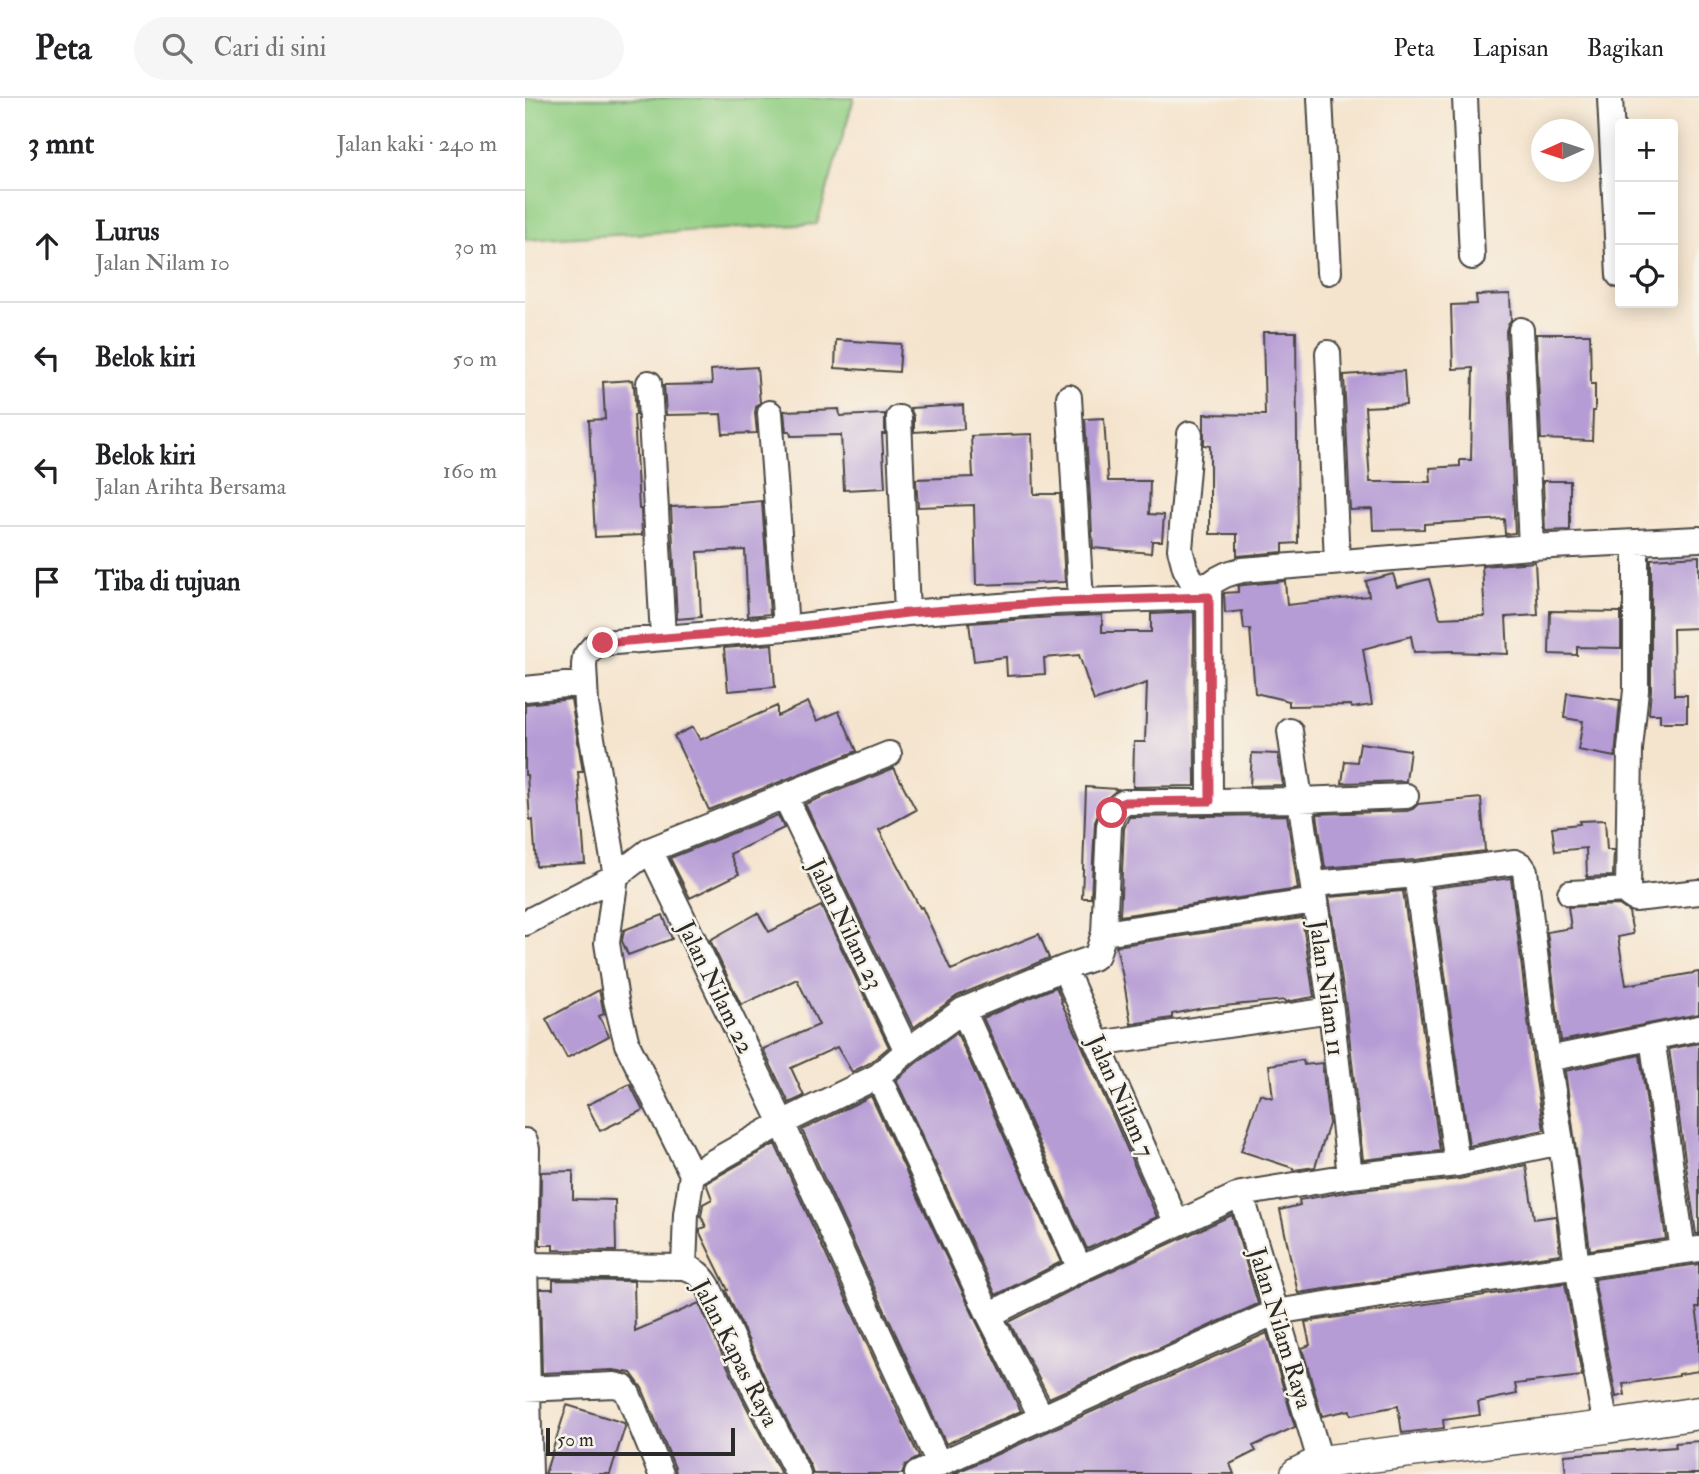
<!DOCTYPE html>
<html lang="id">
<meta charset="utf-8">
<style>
:root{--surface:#fff;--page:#f6f6f6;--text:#202124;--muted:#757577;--line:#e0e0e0}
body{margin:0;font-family:"IM FELL Double Pica",serif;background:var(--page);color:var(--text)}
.controls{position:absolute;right:21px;top:21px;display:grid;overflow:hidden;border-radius:7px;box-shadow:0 4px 18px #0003}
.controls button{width:63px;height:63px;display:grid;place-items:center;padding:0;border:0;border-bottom:2px solid var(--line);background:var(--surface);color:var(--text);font:35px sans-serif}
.compass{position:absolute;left:1006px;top:21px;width:63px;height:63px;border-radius:50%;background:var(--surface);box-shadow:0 4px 18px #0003;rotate:267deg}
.scale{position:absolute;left:21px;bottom:18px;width:189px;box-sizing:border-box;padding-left:7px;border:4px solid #2b2b2b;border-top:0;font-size:19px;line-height:24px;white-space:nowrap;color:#2b2b2b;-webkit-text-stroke:5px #f7f3e8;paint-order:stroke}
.stop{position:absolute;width:21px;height:21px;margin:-16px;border:5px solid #d1495b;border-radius:50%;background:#fff}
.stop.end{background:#d1495b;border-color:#fff;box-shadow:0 2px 7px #0008}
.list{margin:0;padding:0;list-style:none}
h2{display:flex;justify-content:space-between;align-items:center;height:91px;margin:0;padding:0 28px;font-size:30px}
h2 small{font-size:23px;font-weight:400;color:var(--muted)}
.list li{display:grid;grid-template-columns:46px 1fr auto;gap:21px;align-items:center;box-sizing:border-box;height:112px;padding:0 28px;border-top:2px solid var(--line)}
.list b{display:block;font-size:26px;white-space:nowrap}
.list p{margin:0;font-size:23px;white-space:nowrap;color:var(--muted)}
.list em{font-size:23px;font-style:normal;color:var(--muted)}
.icon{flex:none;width:38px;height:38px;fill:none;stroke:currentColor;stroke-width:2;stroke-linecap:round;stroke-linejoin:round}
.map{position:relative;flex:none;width:1174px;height:1376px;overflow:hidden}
header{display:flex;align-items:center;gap:42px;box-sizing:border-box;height:98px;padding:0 35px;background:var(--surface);border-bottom:2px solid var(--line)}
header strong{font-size:33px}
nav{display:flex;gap:38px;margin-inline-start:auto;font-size:24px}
.search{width:490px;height:63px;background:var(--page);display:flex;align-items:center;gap:18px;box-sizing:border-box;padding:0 24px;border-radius:38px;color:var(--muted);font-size:26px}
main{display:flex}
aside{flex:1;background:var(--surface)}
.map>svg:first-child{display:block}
.green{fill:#93cf84;stroke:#5f7d58;stroke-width:2}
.building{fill:#b69cd5}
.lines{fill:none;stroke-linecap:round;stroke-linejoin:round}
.minor-casing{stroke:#494743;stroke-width:28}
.tertiary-casing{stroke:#494743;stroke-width:35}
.minor{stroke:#fff;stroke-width:24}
.tertiary{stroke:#fff;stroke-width:32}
.route{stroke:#d1495b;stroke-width:9}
.labels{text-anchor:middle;stroke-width:5;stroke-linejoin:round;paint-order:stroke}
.street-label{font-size:24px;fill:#2b2b2b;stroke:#f7f3e8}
</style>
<header>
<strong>Peta</strong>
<div class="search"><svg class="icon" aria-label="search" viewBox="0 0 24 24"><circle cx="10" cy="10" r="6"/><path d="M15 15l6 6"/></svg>Cari di sini</div>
<nav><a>Peta</a><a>Lapisan</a><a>Bagikan</a></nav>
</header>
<main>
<aside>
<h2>3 mnt<small>Jalan kaki · 240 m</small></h2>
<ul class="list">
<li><svg class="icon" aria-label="ahead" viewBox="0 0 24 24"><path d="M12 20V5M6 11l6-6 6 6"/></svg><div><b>Lurus</b><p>Jalan Nilam 10</p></div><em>30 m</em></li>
<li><svg class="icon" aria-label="left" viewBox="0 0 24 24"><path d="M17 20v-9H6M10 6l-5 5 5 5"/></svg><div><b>Belok kiri</b></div><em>50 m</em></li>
<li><svg class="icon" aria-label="left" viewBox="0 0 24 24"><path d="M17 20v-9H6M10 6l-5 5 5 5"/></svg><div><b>Belok kiri</b><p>Jalan Arihta Bersama</p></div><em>160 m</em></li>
<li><svg class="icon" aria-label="arrive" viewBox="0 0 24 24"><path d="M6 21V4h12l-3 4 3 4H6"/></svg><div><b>Tiba di tujuan</b></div></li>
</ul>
</aside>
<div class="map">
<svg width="1174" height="1376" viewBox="0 0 1174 1376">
<rect width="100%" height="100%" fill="#f7f3e8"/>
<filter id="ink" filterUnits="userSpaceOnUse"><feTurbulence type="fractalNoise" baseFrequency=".0143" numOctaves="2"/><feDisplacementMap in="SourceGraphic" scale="14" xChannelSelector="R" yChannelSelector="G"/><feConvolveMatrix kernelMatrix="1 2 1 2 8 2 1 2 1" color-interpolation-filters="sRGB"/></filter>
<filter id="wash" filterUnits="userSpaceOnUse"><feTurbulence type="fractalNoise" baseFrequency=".00686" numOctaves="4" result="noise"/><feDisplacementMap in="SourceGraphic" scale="28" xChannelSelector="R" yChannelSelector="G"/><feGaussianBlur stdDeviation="1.57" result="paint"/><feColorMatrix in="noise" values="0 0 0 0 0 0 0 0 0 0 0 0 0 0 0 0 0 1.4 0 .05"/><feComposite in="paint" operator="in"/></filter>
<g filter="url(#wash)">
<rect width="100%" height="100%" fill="#f5e4cd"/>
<!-- green -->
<path class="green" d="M0,0H329L292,126L0,142Z"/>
<g id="blocks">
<!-- building -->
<path class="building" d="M985,196L986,222L983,226L981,233L990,435L980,436L979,421L899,426V431L848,432L847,411L825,412L819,277L879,273L881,307L840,309L845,384H906L905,370L935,368V362H946L948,270L928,271L926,207L952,206L951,197Z
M738,234H771L773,445L758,446V454L712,458V436H685V348L679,347V316L740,317Z
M1011,236H1065L1066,286H1070V313H1068L1067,343L1016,341Z
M311,242L376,246L374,274L310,270Z
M232,269L235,305L231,309L230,315L232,335L198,336L196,316L141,317L139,287L187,286L186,272Z
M107,282L108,288H109L111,317H109L114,411H116L117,437L70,439L64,322L80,321L78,284Z
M438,307L439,331L389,334V319L385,310Z
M314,311L315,318L360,316V336H357L360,390L319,392L316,337L266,338L265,333H261L259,313Z
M579,320L583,383H625L624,416L639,417L637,443H627L626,455L568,450L560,321Z
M507,336L509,396H535L540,484L451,487L449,407L393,409L391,381L448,379L446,338Z
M1018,383H1045V432L1020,433Z
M237,403L245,516L223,518L220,452L173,454L176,519L152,521L146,409L193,407Z
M1174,458V530L1148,531L1149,597H1162V624H1135V616H1124L1126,592V461Z
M1010,464L1013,517L981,519L983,556L928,554V553L889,554L886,538L838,551L847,607L827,610L826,607L764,608V603L730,595L725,531H719L717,513L700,515L699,495L713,494V488L719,487L760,483L762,507L844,498L841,483L868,476L872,489L904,481L915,520L960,518L957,468Z
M1025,513L1096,514V550L1052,549V557L1024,556Z
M669,514L670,688L608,689L609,644H620L622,585L569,603L554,557L519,560L520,576L482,578L481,559L449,563L444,525L528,519L577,517V534H626V516Z
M247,546L250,589L203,593L199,550Z
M1042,595L1095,602L1090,659L1053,652L1058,623L1039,620Z
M46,601L58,674H53L60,765L11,768L8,722L5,723L2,677H0V606Z
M283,604L292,623L314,613L332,653L184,712L149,638L168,629L175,642L252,608V618Z
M835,645L885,652L881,683L817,685L820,663L832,664Z
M727,655L753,656L758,687L725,688Z
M369,670L391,712L354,732L395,810L397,809L426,872L514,836L524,860L432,898L388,930L280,706Z
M561,689L593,691L579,703L570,724L566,800H557Z
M956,700L960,753L889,762L800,770L792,716L882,713L888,711L893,706Z
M253,717L259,730L205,756L214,776L165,800L145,760Z
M762,717L773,791L595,818L599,730L604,719Z
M1080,722L1082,752H1089L1088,778L1062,779L1061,750L1030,753L1027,729L1055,726L1054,723Z
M986,780L1008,963L1019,1032L944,1048L908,790Z
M878,793L915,1053L838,1062L821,910L804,799Z
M1094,807L1104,814L1108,836L1093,839L1101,887L1174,874V916L1036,943L1022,834L1046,830L1043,809Z
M296,808L364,949L345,965L327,974L312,949L266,970L279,998L264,1005L238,951L294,927L272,881L216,907L185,842L233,815L244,834Z
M138,817L147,841L103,857L97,843L99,832Z
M777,820L789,899L760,904V902L678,910L647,916V920L606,926L599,884L591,848Z
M531,889L537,903L536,904L555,943L632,1119L562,1151L458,920Z
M74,892L79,916L74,918L84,938L42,960L21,921Z
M432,935L536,1164L471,1197L371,982L391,965Z
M1174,945V1136H1171L1144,951Z
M1115,957L1141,1141L1065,1152L1040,973Z
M778,962L779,967L797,965L804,1026L790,1069L769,1072L768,1070L716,1053L735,996L748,1000L744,967Z
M105,986L118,1012L75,1033L62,1007Z
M346,998L451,1223L496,1313L421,1346L277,1032Z
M250,1046L394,1359L380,1367L377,1376H288L286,1369L243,1286L201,1193L203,1192L175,1135V1131L181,1129L176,1118L178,1106L187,1101L181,1085Z
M1001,1067L1009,1121L1031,1118L1035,1156L773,1195L755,1112L775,1107L774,1102L827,1093L934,1081Z
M48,1073V1101L90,1102L91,1153L28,1152V1147H15L16,1074Z
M707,1117L733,1206L524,1300L484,1224L562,1184Z
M1174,1166V1210H1171L1174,1229V1273L1154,1276V1278L1098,1286L1100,1297L1091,1299L1069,1181Z
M28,1182L109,1183L110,1233L174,1205L216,1298L256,1376H151L150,1370L117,1290L106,1275L88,1272L17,1275L15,1191H28Z
M1040,1185L1057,1278L990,1286L992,1296L953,1304L955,1317L918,1322L919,1330L877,1335L873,1308L826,1317L825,1312L797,1318L777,1250L785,1247L780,1224Z
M742,1235L770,1329L728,1348L731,1353L705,1366L709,1376H428Z
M42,1307L99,1325L100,1329L85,1376H20Z
M1174,1343V1376H1041L1039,1357L1151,1349L1150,1345Z"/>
</g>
</g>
<g filter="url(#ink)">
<use href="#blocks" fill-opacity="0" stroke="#494743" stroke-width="2"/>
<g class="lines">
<!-- minor casing -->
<g class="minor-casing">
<path id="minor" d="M795,0L804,174
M940,0L947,159
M1085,0L1094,177
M996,232L1006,449
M803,255L812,464
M124,285L138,539
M544,299L556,503
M245,315L261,530
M374,320L382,515
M665,336L655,451L660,470L667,483L675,487H684
M1111,444V592L1105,651L1103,792L1104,797L1110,801L1174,794
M0,591L60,585
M765,633L806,912L825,1078
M260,698L382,953
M685,703L684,487C695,478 704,475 717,472L1006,449L1174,441
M125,752L257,1025L414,1366
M891,777L932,1066
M788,786L891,777L990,764L996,767L1000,773L1023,961L1036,1044L1052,1168L1081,1329
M1045,795L1103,792
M0,825L91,778L125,752L364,656
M579,835L790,803
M539,870L652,1126
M438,912L555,1171
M1127,940L1158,1153
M572,946L806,912
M1023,961L1174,930
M353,978L464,1217L517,1320
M0,1043L2,1051L0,1167L5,1376
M167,1076L102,946L91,902L82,845L91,778L61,606L59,567L60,559L63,555L69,548L78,545L261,530L382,515L527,504L684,499
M716,1096L799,1376
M0,1167L159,1169C171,1172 177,1178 183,1188L230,1292L273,1376
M159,1169L161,1116L167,1076L257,1025L353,978L382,953L438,912L539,870L568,860L572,857L579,835L584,728C587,717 589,709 600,704L774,702L881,698
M464,1217L555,1171L716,1096L825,1078L932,1066L1036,1044
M0,1291L89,1287L98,1289L103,1296L136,1376
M392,1376L751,1214L881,1193L1174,1151"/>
</g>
<!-- tertiary casing -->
<g class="tertiary-casing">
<path id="tertiary" d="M772,1376L796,1364L1081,1329L1174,1315"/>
</g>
<!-- minor -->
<use href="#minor" class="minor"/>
<!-- tertiary -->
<use href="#tertiary" class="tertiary"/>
</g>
</g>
<g class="lines" filter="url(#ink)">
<!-- route -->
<path class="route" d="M78,545L261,530L382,515L527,504L684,499L685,703L600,704L593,707L587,715"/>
</g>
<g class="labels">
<!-- street labels -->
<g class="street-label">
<text transform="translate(321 826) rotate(64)" y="8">Jalan Nilam 23</text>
<text transform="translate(191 889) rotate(64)" y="8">Jalan Nilam 22</text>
<text transform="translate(802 890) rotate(82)" y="8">Jalan Nilam 11</text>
<text transform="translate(596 998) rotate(66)" y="8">Jalan Nilam 7</text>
<text transform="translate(756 1230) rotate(73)" y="8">Jalan Nilam Raya</text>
<text transform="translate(211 1255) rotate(63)" y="8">Jalan Kapas Raya</text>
</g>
</g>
</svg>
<div class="controls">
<button>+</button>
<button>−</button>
<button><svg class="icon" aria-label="locate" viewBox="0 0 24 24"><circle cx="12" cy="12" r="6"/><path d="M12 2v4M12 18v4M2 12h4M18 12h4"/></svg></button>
</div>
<svg class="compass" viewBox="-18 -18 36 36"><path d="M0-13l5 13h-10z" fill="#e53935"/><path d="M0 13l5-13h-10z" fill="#757577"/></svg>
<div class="scale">50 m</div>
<div class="stop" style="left:587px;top:715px"></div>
<div class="stop end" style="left:78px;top:545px"></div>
</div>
</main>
